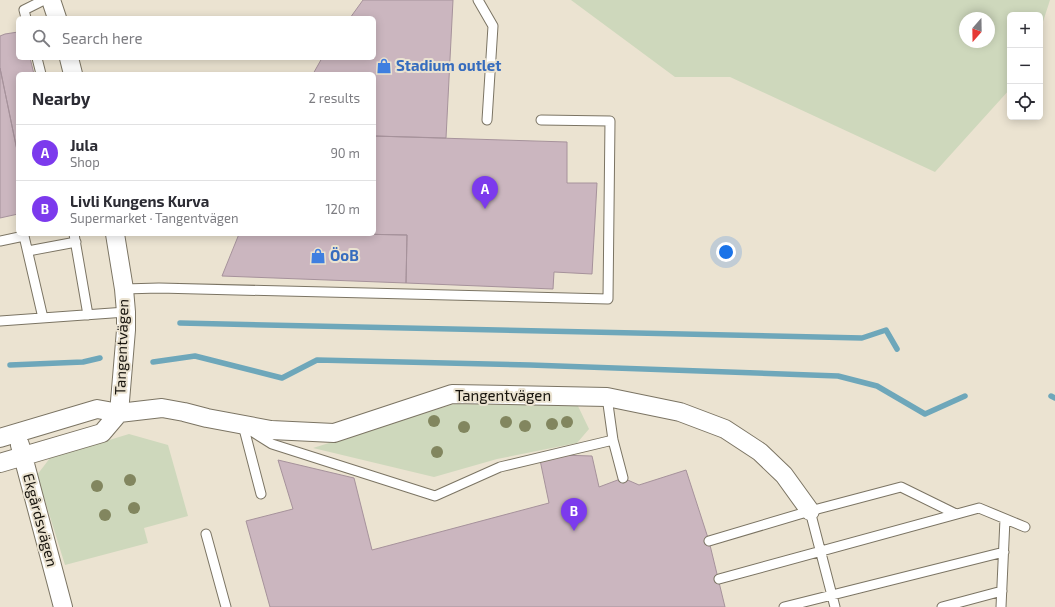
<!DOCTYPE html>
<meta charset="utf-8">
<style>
:root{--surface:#fff;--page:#f2f2f3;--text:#2b2b33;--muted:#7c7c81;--line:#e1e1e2;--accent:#7c3aed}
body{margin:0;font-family:"Exo 2",sans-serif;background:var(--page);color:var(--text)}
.controls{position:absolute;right:12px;top:12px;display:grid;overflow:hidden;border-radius:6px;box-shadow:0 2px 10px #0003}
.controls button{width:36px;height:36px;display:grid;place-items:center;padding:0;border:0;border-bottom:1px solid var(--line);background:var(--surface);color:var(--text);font:20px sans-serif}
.compass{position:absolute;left:959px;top:12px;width:36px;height:36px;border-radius:50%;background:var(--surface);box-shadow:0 2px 10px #0003;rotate:200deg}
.you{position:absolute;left:726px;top:252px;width:14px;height:14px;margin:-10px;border:3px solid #fff;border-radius:50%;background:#1a73e8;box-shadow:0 0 0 6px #1a73e833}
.badge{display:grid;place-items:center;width:26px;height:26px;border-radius:50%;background:var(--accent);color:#fff;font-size:13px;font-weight:700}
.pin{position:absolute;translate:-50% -33px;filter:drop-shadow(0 1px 2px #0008)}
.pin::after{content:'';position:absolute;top:21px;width:14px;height:12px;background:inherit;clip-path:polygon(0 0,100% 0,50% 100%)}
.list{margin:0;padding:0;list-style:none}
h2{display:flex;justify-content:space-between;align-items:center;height:52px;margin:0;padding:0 16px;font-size:17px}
h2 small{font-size:13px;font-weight:400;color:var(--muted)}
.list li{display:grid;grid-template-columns:26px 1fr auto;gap:12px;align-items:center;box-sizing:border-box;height:56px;padding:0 16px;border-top:1px solid var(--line)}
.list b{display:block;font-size:15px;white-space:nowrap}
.list p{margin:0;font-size:13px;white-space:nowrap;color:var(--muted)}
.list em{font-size:13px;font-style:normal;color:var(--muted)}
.icon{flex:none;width:22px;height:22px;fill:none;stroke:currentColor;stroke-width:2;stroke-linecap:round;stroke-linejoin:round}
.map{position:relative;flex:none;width:1055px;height:607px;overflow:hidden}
.search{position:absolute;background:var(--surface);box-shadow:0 2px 10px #0003;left:16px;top:16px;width:360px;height:44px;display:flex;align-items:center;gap:10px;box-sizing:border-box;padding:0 14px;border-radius:6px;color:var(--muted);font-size:15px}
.panel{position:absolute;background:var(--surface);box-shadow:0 2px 10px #0003;left:16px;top:72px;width:360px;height:164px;border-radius:6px}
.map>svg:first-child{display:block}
.green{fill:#ced8bc;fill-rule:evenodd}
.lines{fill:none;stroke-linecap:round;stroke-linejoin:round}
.stream{stroke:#6ea7ba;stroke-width:5.5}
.building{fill:#cbb6bf;stroke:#a6929b}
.service-casing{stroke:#7b7463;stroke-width:11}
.minor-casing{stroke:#7b7463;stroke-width:20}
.service{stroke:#fff;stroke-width:9}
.minor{stroke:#fff;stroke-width:18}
.tree{fill:#82865f}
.labels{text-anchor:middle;stroke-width:4;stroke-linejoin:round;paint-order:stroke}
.shop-label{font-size:15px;font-weight:bold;fill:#366cbe;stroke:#ebe3d1;text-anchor:start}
.street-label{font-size:15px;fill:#16130d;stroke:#ebe3d1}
</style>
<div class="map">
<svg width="1055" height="607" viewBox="0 0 1055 607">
<rect width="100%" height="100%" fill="#ebe3d1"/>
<!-- green -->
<path class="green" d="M571,0H1050L1040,31V15H1010V89L935,172L730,77H675ZM965,18H989V42H965Z
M454,404L578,406L589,429L577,443L497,459L434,477L313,448Z
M129,434L168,445L188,516L144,528L148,543L65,565L37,475L50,458Z"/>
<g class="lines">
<!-- stream -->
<path class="stream" d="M180,323L862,338L886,330L897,349
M153,362L195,356L282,378L317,360L530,365L838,376L877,386L925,414L965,396
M10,365L83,362L100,358
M1051,396L1055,398"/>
</g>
<!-- building -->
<path class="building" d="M363,0H453L446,138L374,136V74H313L322,58H374V18H350Z
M18,32V58H30L34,74H18V155L0,68V36L5,34Z
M0,68L18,155V214L0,218Z
M374,136L567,142V183H597L592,274L554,272L553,289L406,283L407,235L355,234H374Z
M239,234H355L407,235L406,283L222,276Z
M558,455L592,456L599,487L623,478L639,485L686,470L709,541L725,607H270L246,521L293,509L278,460L354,478L372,550L549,503L540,460Z"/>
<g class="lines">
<!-- service casing -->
<g class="service-casing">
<path id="service" d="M478,0L493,26L487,120
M26,18L24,10L44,0
M37,58L41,74
M74,234L88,315
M0,241L24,236L43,318
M28,251L76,242
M124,289L159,288L608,299L610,121L541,120
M0,321L126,312
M607,397L613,440L623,478
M243,425L261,494
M253,432L272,444L435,496L500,467L613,440
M810,511L835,607
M206,534L226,607
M709,541L810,511L901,487L956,514
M719,579L979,508L1025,527
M784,607L1004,552
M942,607L1002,591
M1001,607L1005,519"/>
</g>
<!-- minor casing -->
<g class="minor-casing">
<path id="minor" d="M51,0L57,18
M69,58L73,74
M0,438L97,409L119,413L162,408L184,412L207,418L271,430L334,433L452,394L607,397L680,412L725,429L760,452L784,475L810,511
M20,445L63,607
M0,463L102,433L119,413L126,330V312L124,289L115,234"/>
</g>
<!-- service -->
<use href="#service" class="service"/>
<!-- minor -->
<use href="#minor" class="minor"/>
</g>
<!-- trees -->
<g class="tree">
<circle cx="434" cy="421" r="6"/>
<circle cx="506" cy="422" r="6"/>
<circle cx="567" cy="422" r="6"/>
<circle cx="552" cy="424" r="6"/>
<circle cx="525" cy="426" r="6"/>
<circle cx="464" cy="427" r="6"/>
<circle cx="437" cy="452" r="6"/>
<circle cx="130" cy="480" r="6"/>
<circle cx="97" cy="486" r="6"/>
<circle cx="134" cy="508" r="6"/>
<circle cx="105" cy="515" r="6"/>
</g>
<!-- icons -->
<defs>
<g id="shop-bare" transform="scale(1.2)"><path d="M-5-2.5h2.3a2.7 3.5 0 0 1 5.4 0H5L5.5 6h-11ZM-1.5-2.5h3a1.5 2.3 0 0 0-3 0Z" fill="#3f7fe0" stroke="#ebe3d1" stroke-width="2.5" paint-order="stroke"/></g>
</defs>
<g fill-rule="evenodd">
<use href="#shop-bare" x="384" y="66"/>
<use href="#shop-bare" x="318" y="256"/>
</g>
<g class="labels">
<!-- shop labels -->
<g class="shop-label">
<text x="396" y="71">Stadium outlet</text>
<text x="330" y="261">ÖoB</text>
</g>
<!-- street labels -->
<g class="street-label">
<text transform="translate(122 347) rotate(-88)" y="5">Tangentvägen</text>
<text x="503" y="401">Tangentvägen</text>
<text transform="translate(40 520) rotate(75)" y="5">Ekgårdsvägen</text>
</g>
</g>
</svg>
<div class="controls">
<button>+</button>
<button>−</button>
<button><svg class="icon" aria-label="locate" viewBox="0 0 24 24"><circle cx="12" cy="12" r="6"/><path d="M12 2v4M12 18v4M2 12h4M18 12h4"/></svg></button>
</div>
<svg class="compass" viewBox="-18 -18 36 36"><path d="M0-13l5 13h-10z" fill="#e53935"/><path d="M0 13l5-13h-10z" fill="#7c7c81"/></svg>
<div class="you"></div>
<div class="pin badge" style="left:485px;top:209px">A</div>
<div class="pin badge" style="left:574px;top:531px">B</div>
<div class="search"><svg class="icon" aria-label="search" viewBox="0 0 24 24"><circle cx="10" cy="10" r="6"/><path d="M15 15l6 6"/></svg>Search here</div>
<section class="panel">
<h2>Nearby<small>2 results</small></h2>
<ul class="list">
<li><span class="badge">A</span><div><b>Jula</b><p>Shop</p></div><em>90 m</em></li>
<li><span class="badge">B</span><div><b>Livli Kungens Kurva</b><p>Supermarket · Tangentvägen</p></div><em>120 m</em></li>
</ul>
</section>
</div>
